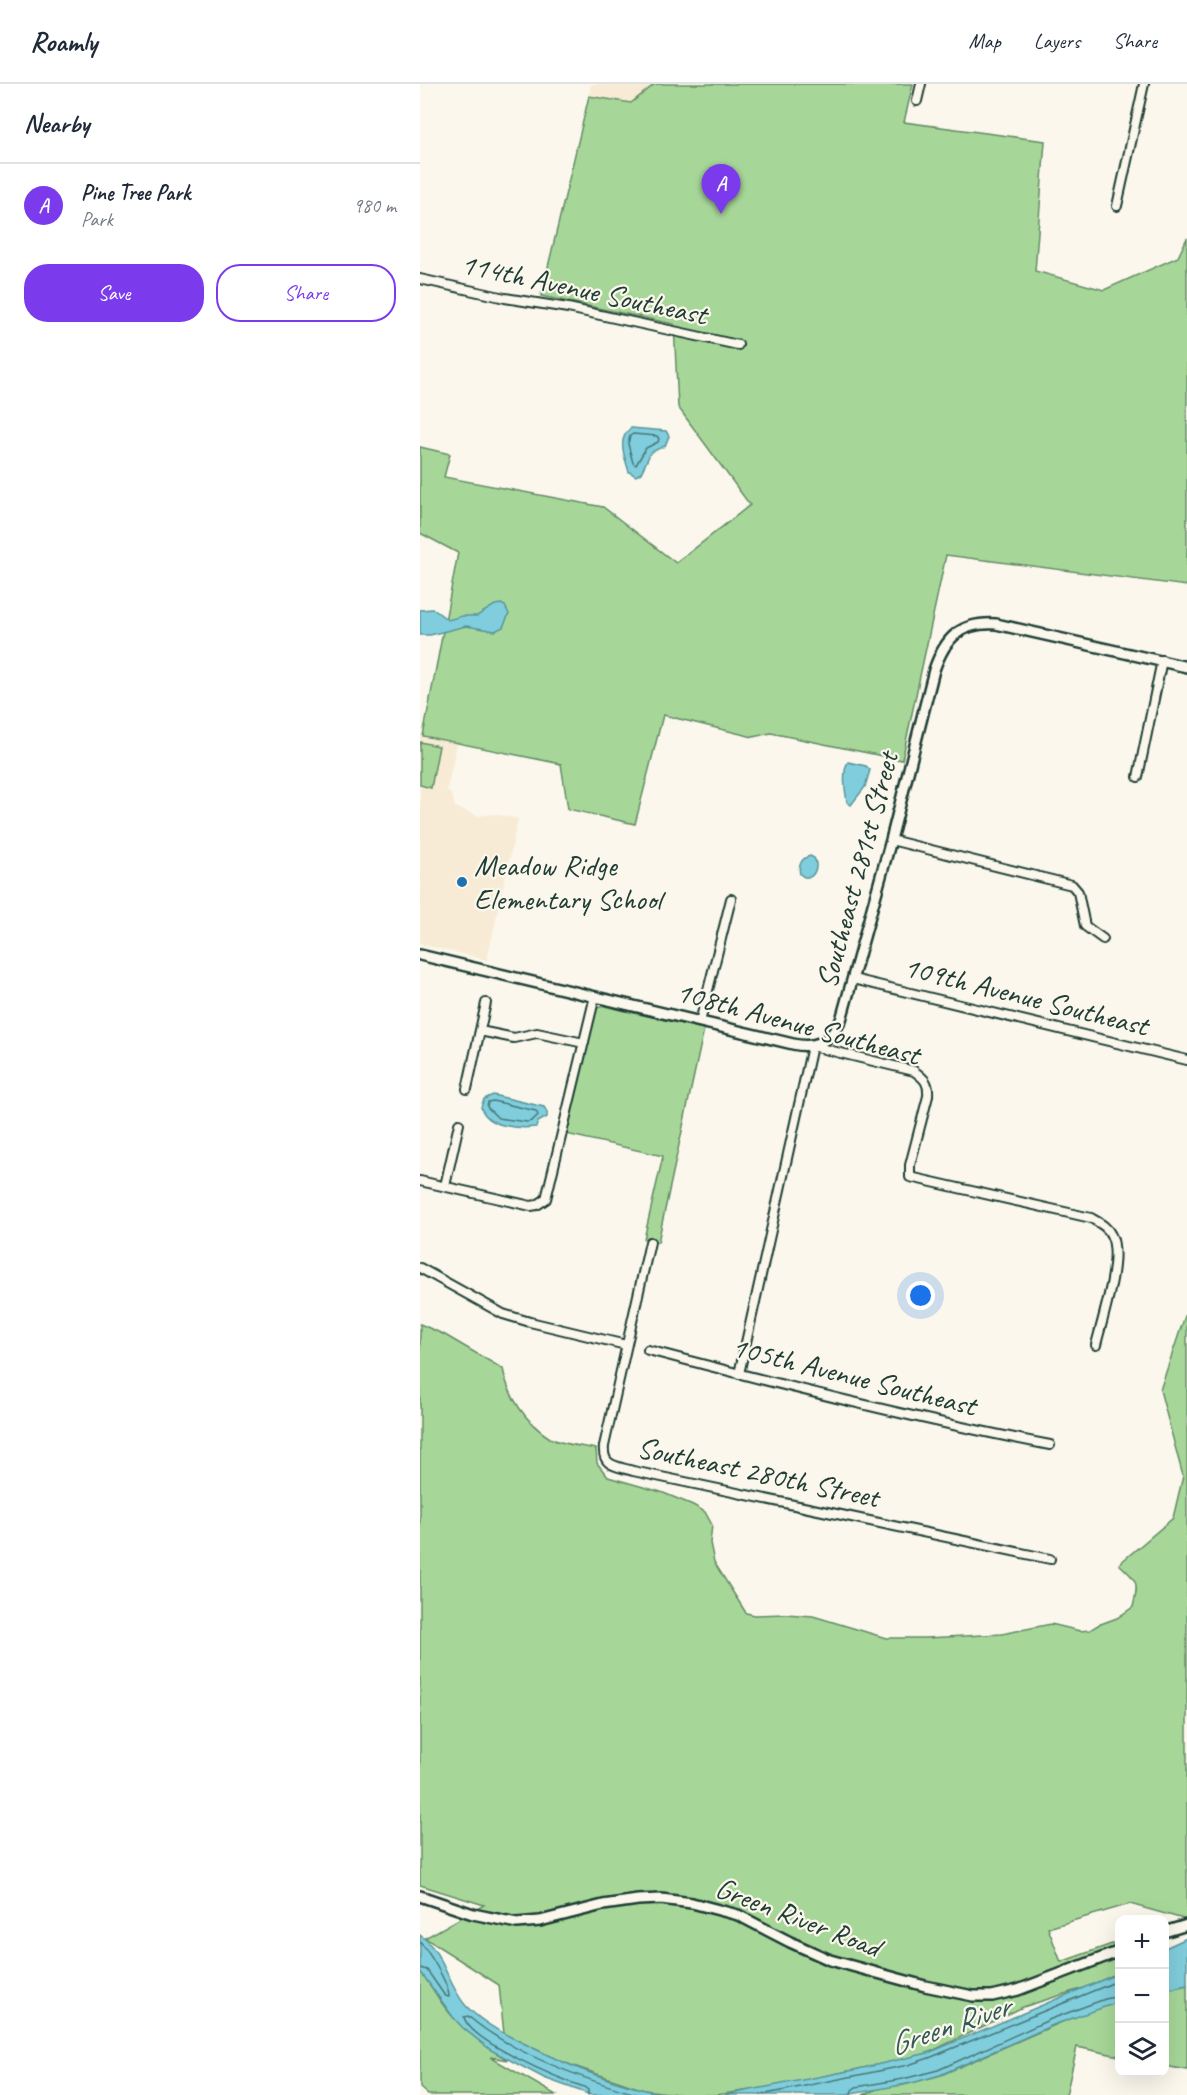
<!DOCTYPE html>
<meta charset="utf-8">
<style>
:root{--surface:#fff;--page:#f2f2f3;--text:#1f2937;--muted:#747a83;--line:#e0e1e3;--accent:#7c3aed}
body{margin:0;font-family:Caveat,sans-serif;background:var(--page);color:var(--text)}
.controls{position:absolute;right:18px;bottom:18px;display:grid;overflow:hidden;border-radius:12px;box-shadow:0 6px 24px #0002}
.controls button{width:54px;height:54px;display:grid;place-items:center;padding:0;border:0;border-bottom:2px solid var(--line);background:var(--surface);color:var(--text);font:30px sans-serif}
.you{position:absolute;left:501px;top:1212px;width:21px;height:21px;margin:-15px;border:4px solid #fff;border-radius:50%;background:#1a73e8;box-shadow:0 0 0 9px #1a73e833}
.badge{display:grid;place-items:center;width:39px;height:39px;border-radius:50%;background:var(--accent);color:#fff;font-size:20px;font-weight:700}
.pin{position:absolute;translate:-50% -50px;filter:drop-shadow(0 2px 3px #0008)}
.pin::after{content:'';position:absolute;top:32px;width:21px;height:18px;background:inherit;clip-path:polygon(0 0,100% 0,50% 100%)}
.list{margin:0;padding:0;list-style:none}
h2{display:flex;justify-content:space-between;align-items:center;height:78px;margin:0;padding:0 24px;font-size:26px}
h2 small{font-size:20px;font-weight:400;color:var(--muted)}
.list li{display:grid;grid-template-columns:39px 1fr auto;gap:18px;align-items:center;box-sizing:border-box;height:84px;padding:0 24px;border-top:2px solid var(--line)}
.list b{display:block;font-size:22px;white-space:nowrap}
.list p{margin:0;font-size:20px;white-space:nowrap;color:var(--muted)}
.list em{font-size:20px;font-style:normal;color:var(--muted)}
.actions{display:flex;gap:12px;padding:18px 24px}
.actions a{flex:1;padding:14px 0;border:2px solid var(--accent);border-radius:24px;text-align:center;font-size:21px;color:var(--accent)}
.actions .main{background:var(--accent);color:#fff}
.icon{flex:none;width:33px;height:33px;fill:none;stroke:currentColor;stroke-width:2;stroke-linecap:round;stroke-linejoin:round}
.map{position:relative;flex:none;width:767px;height:2011px;overflow:hidden}
header{display:flex;align-items:center;gap:36px;box-sizing:border-box;height:84px;padding:0 30px;background:var(--surface);border-bottom:2px solid var(--line)}
header strong{font-size:28px}
nav{display:flex;gap:33px;margin-inline-start:auto;font-size:21px}
main{display:flex}
aside{flex:1;background:var(--surface)}
.map>svg:first-child{display:block}
.built{fill:#f7ebd5}
.green{fill:#a7d798;stroke:#638a66;stroke-width:1.5}
.water{fill:#80cedd;stroke:#599499;stroke-width:1.5}
.lines{fill:none;stroke-linecap:round;stroke-linejoin:round}
.shore{stroke:#467778;stroke-width:1.5}
.minor-casing{stroke:#1f3d34;stroke-width:12}
.tertiary-casing{stroke:#1f3d34;stroke-width:14}
.minor{stroke:#fbf7ec;stroke-width:8}
.tertiary{stroke:#fbf7ec;stroke-width:9}
.poi-dot{fill:#1f6fb2;stroke:#fbf7ec;stroke-width:2}
.labels{text-anchor:middle;stroke-width:4.5;stroke-linejoin:round;paint-order:stroke}
.street-label{font-size:30px;fill:#1f3d34;stroke:#fbf7ec}
.poi-label{font-size:30px;fill:#1f3d34;stroke:#fbf7ec;text-anchor:start}
.water-label{font-size:32px;font-style:italic;fill:#325a56;stroke:#fbf7ec}
</style>
<header>
<strong>Roamly</strong>
<nav><a>Map</a><a>Layers</a><a>Share</a></nav>
</header>
<main>
<aside>
<h2>Nearby<small></small></h2>
<ul class="list">
<li><span class="badge">A</span><div><b>Pine Tree Park</b><p>Park</p></div><em>980 m</em></li>
</ul>
<div class="actions"><a class="main">Save</a><a>Share</a></div>
</aside>
<div class="map">
<svg width="767" height="2011" viewBox="0 0 767 2011">
<rect width="100%" height="100%" fill="#fbf7ec"/>
<filter id="ink" filterUnits="userSpaceOnUse"><feTurbulence type="fractalNoise" baseFrequency=".0167" numOctaves="2"/><feDisplacementMap in="SourceGraphic" scale="12" xChannelSelector="R" yChannelSelector="G"/><feConvolveMatrix kernelMatrix="1 2 1 2 8 2 1 2 1" color-interpolation-filters="sRGB"/></filter>
<g filter="url(#ink)">
<!-- built -->
<path class="built" d="M171,0H235L211,19L169,12Z
M0,652L37,659L27,706L32,712L35,723L58,732L75,730L98,735L67,876L0,860Z"/>
<!-- green -->
<path class="green" d="M235,0H493L484,38L625,57L615,187L684,206L758,173L767,154V502L526,471L482,676L351,649L333,653L243,631L215,740L148,725L141,680L3,652L38,469L0,449V363L30,370L24,393L183,423L256,479L330,421L258,323L254,240L121,212L169,12L211,19Z
M0,658L19,662L11,704L0,701Z
M184,922L284,945L238,1158L224,1155L243,1072L146,1050L174,928L177,924Z
M767,1226V1836L710,1820L628,1844L641,1878L692,1860L699,1874V1888L673,1901L603,1923L508,1969L487,1975L357,2002L296,2011H265L224,2006L142,1978L84,1950L79,1901L5,1854L64,1821L0,1801V1240L25,1251L83,1285C88,1312 106,1339 130,1354C140,1360 163,1362 176,1365L177,1379L188,1393L241,1408L273,1421L285,1428L292,1441L290,1459L294,1478L326,1529L335,1531L366,1530L393,1532L466,1554H506L582,1550L631,1540L660,1547L670,1546L678,1541L697,1534L713,1523C719,1498 718,1498 699,1480L753,1434L763,1392L740,1306Z
M0,1887C9,1898 16,1911 24,1922C41,1945 64,1962 88,1976L70,1973L136,2011H8L0,2004Z
M767,1901V1986L745,1982V1906Z
M699,1918V1972L657,1963L646,2011H443L462,2003L484,2001L521,1991L660,1930Z"/>
<!-- water -->
<path class="water" d="M211,344L246,347L249,352L245,362L231,368L221,389L216,392L209,388C205,373 196,355 211,344Z
M81,520L85,522L89,530L83,543L75,547L46,542L10,551H0V526L13,525L28,536L42,532H57L75,521Z
M428,678L446,682L450,686L445,703L431,721L427,718C425,706 422,688 428,678Z
M390,772L394,774C398,780 396,789 390,793H384L380,790C378,782 381,774 390,772Z
M73,1011L124,1023L127,1028V1033L118,1038L116,1043C97,1045 67,1043 61,1023L64,1015Z
M0,1851C24,1868 28,1903 47,1923C64,1940 84,1950 105,1960C150,1983 197,2001 247,2011H171L124,1994L71,1966L43,1944L33,1933L0,1887Z
M767,1854V1901L745,1906V1864Z
M699,1889V1918L633,1941L520,1991L492,1999L426,2011H305L434,1986L508,1969Z"/>
<g class="lines">
<!-- shore -->
<path class="shore" d="M213,350L237,352L239,355L238,358L226,364L216,381L213,379L208,360L210,352Z
M73,1017L116,1027L118,1031L112,1037L107,1038L78,1034L67,1023L68,1018Z
M0,1858C9,1868 29,1900 29,1913L25,1912L7,1886L0,1884
M168,2011V2006L164,2003C140,1995 50,1958 44,1933L48,1932C92,1970 163,1995 219,2011
M341,2011L488,1981L509,1974L700,1896
M431,2011L432,2006L436,2003L483,1995L518,1986L631,1935L685,1915L700,1912"/>
<!-- minor casing -->
<g class="minor-casing">
<path id="minor" d="M497,17L501,0
M697,122L724,0
M0,195L85,214L148,224L318,261
M718,693L742,576
M471,756L652,801L658,808L665,842L683,855
M433,895L767,976
M280,938L311,815
M60,947L94,954L117,949L164,959
M47,1005L66,919
M0,1097L111,1122L117,1121L126,1115L175,912
M25,1102L39,1040
M230,1158L184,1362C182,1383 197,1382 213,1387L630,1475
M0,1184L83,1230L110,1238L206,1261
M228,1266C361,1301 495,1335 630,1361
M319,1290L392,962L494,987C505,995 509,999 508,1012L490,1081V1093L671,1134C679,1139 687,1142 691,1151C703,1173 682,1236 676,1261"/>
</g>
<!-- tertiary casing -->
<g class="tertiary-casing">
<path id="tertiary" d="M0,871L373,960C396,965 411,957 421,936L471,756L514,586C525,554 540,538 576,540L767,583
M0,1812L53,1830L97,1839L120,1837L183,1821L218,1816L241,1815L272,1819L318,1831L370,1858L410,1876L505,1902L553,1912H572L598,1906L700,1867
M744,1848L767,1841"/>
</g>
<!-- minor -->
<use href="#minor" class="minor"/>
<!-- tertiary -->
<use href="#tertiary" class="tertiary"/>
</g>
</g>
<!-- markers -->
<circle class="poi-dot" cx="42" cy="798" r="6"/>
<g class="labels">
<!-- street labels -->
<g class="street-label">
<text transform="translate(164 205) rotate(12)" y="10">114th Avenue Southeast</text>
<text transform="translate(437 786) rotate(-75)" y="10">Southeast 281st Street</text>
<text transform="translate(606 912) rotate(14)" y="10">109th Avenue Southeast</text>
<text transform="translate(378 939) rotate(15)" y="10">108th Avenue Southeast</text>
<text transform="translate(434 1292) rotate(14)" y="10">105th Avenue Southeast</text>
<text transform="translate(338 1388) rotate(12)" y="10">Southeast 280th Street</text>
<text transform="translate(378 1833) rotate(21)" y="10">Green River Road</text>
</g>
<!-- poi labels -->
<g class="poi-label">
<text x="54" y="791">Meadow Ridge<tspan x="54" dy="34">Elementary School</tspan></text>
</g>
<!-- water labels -->
<g class="water-label">
<text transform="translate(529 1941) rotate(-19)" y="11">Green River</text>
</g>
</g>
</svg>
<div class="controls">
<button>+</button>
<button>−</button>
<button><svg class="icon" aria-label="layers" viewBox="0 0 24 24"><path d="M12 4l9 5-9 5-9-5zM3 14l9 5 9-5"/></svg></button>
</div>
<div class="you"></div>
<div class="pin badge" style="left:301px;top:130px">A</div>
</div>
</main>
